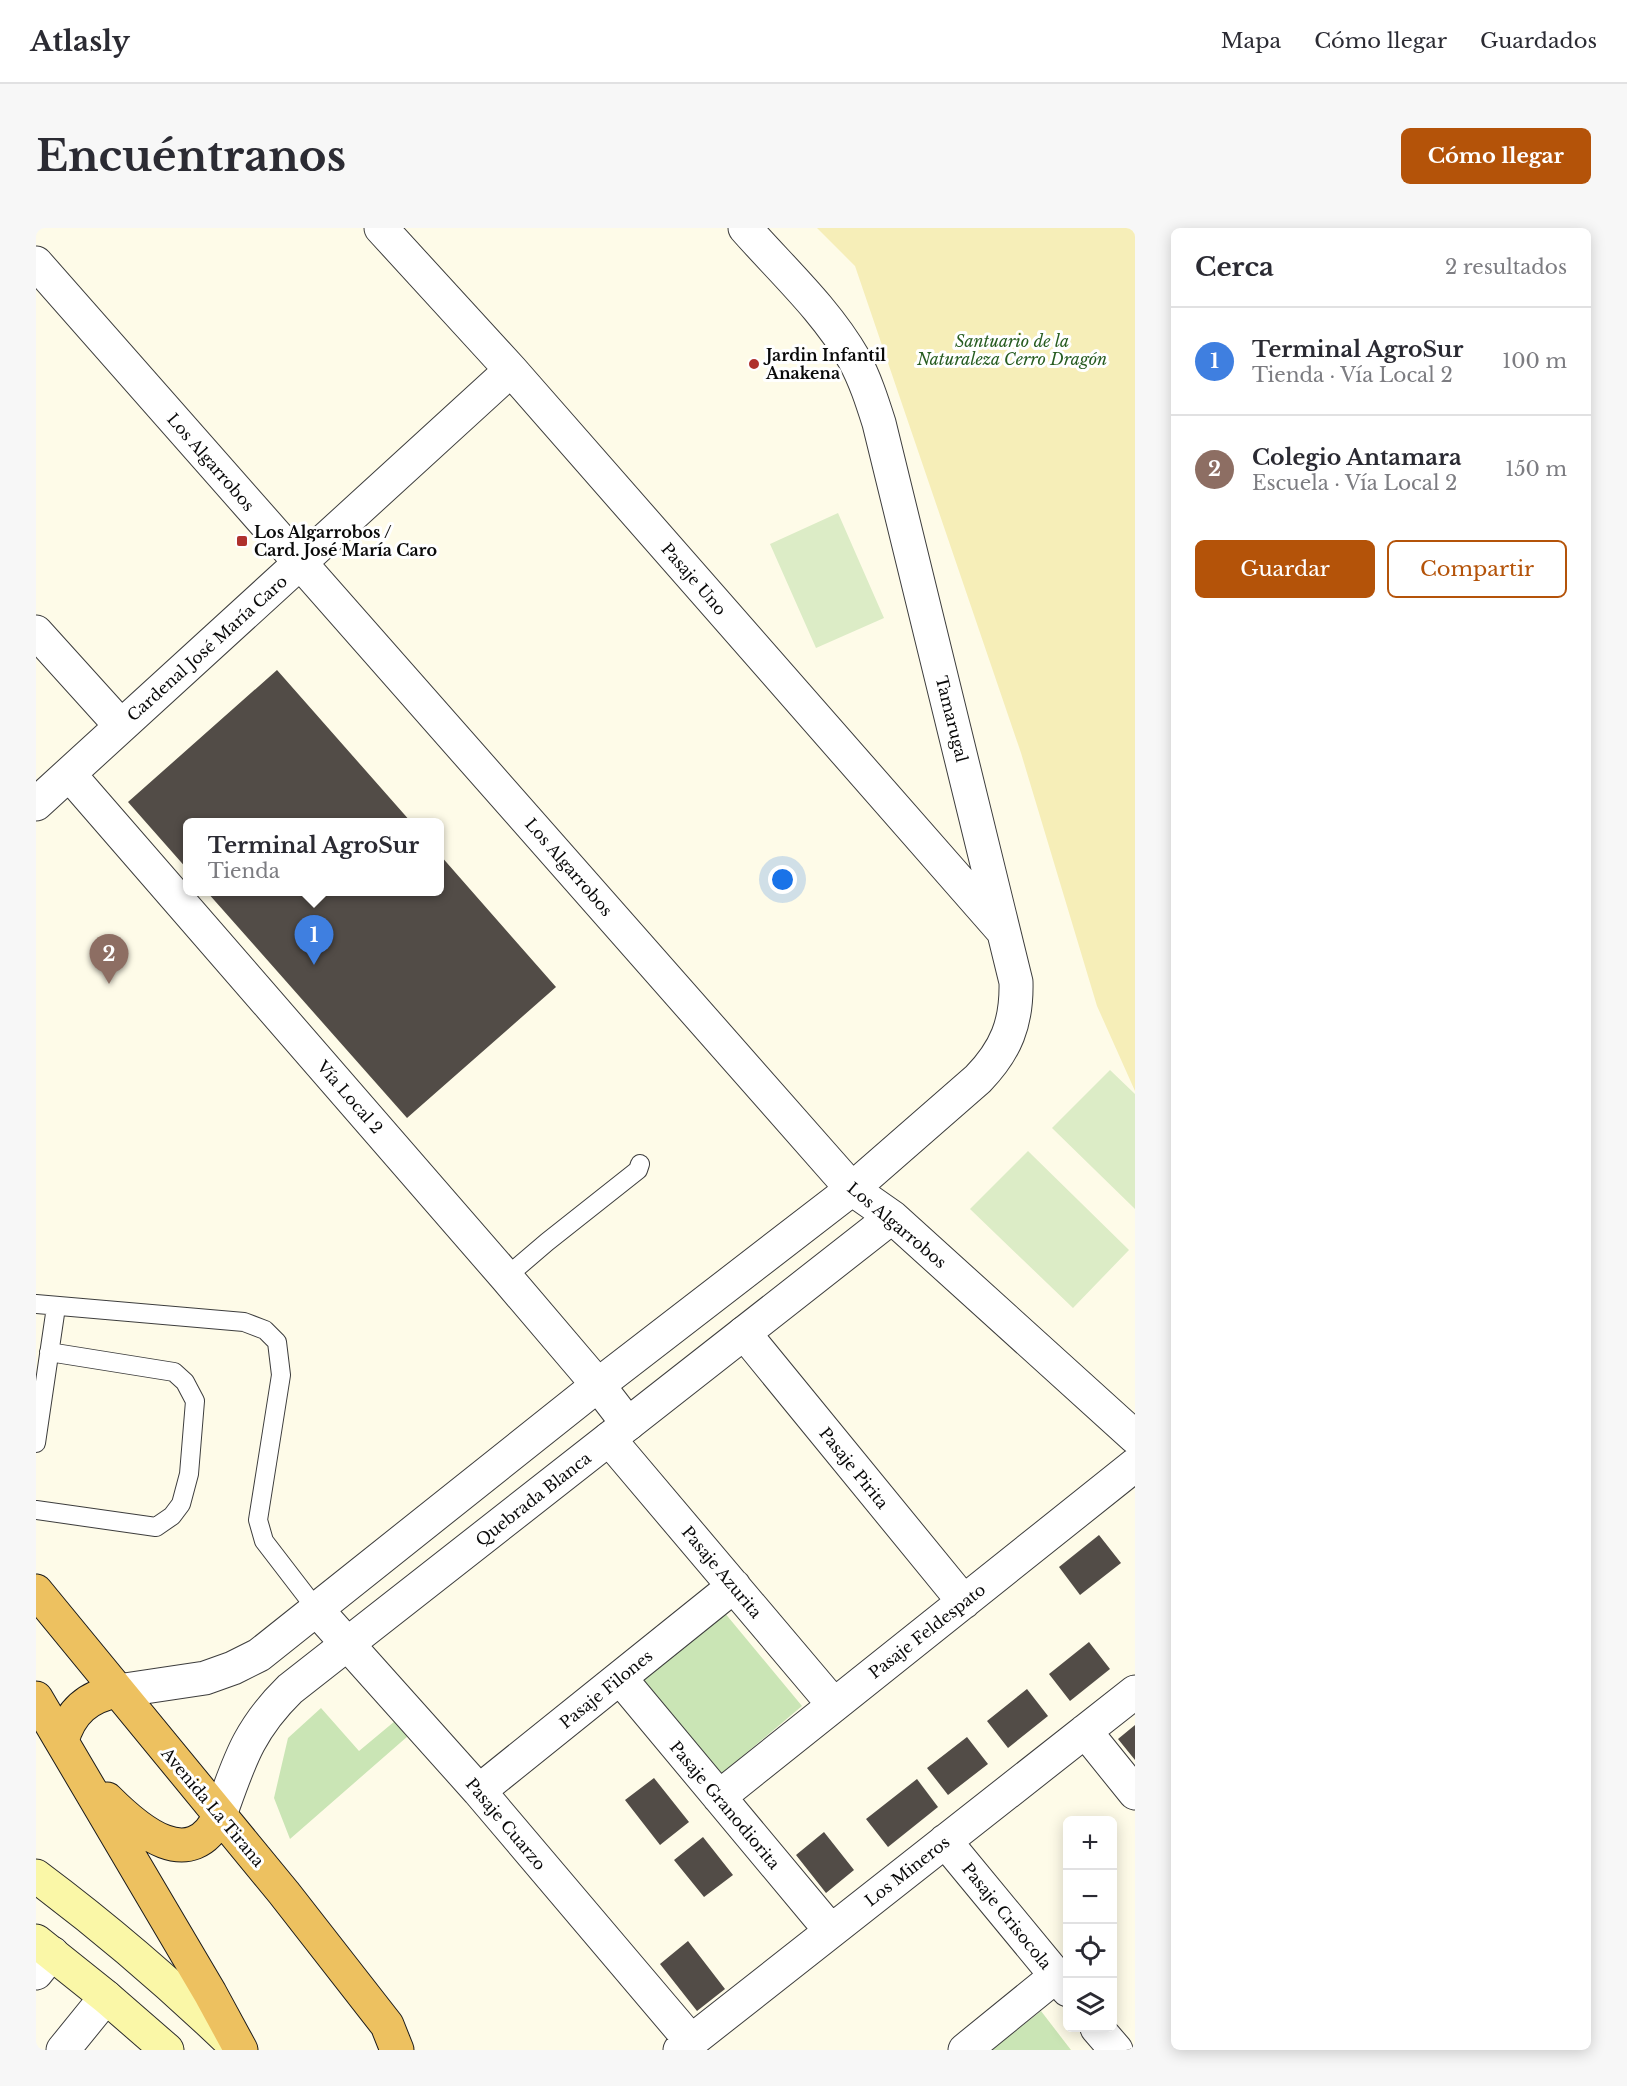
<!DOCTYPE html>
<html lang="es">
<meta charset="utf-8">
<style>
:root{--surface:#fff;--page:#f7f7f7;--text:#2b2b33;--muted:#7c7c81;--line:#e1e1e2;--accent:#b45309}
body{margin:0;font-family:"Libre Baskerville",serif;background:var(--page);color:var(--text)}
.controls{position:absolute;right:18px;bottom:18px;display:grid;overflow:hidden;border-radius:9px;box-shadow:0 3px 15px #0003}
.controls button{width:54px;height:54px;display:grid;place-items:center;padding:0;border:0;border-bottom:2px solid var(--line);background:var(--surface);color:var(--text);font:30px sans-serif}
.you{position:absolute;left:747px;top:652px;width:21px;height:21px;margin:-15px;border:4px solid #fff;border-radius:50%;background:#1a73e8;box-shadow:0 0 0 9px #1a73e833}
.badge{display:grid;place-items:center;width:39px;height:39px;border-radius:50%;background:var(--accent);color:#fff;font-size:20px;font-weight:700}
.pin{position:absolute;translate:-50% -50px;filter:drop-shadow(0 2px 3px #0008)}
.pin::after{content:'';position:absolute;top:32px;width:21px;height:18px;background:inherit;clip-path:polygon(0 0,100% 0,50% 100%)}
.popup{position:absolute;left:147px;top:590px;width:261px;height:78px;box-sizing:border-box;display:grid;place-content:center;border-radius:9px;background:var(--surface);filter:drop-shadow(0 2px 4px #0005);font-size:20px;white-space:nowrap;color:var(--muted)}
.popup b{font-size:22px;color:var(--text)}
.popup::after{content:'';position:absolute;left:50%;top:100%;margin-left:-12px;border:12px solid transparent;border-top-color:var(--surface)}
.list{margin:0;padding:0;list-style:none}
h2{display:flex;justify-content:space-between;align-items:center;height:78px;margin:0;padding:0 24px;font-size:26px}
h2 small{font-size:20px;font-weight:400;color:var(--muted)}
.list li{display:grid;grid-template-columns:39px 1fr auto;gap:18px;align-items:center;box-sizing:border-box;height:108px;padding:0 24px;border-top:2px solid var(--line)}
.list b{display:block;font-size:22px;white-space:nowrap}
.list p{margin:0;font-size:20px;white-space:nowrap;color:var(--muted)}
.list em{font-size:20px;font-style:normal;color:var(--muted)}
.actions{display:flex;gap:12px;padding:18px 24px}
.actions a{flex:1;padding:14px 0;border:2px solid var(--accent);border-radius:9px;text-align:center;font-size:21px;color:var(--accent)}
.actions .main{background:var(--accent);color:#fff}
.icon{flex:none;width:33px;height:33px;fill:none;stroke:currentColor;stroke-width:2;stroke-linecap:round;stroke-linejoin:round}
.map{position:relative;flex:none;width:1099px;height:1822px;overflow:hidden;border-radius:9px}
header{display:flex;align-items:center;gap:36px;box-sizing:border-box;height:84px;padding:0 30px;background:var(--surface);border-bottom:2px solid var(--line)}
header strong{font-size:28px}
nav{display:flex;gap:33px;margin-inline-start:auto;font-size:21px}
.intro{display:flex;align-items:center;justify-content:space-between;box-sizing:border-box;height:144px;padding:0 36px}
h1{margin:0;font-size:42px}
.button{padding:15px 27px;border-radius:9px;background:var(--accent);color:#fff;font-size:21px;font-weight:700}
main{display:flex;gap:36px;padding:0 36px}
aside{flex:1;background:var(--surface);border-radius:9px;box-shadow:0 3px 15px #0003}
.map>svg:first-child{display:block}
.green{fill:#cae5b5}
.sand{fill:#f6eeb8}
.pitch{fill:#dcecc6}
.building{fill:#524c47}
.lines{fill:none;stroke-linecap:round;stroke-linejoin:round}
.service-casing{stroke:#3d3d3d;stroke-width:20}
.minor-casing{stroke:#3d3d3d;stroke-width:35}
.tertiary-casing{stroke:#3d3d3d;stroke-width:35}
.secondary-casing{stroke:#2c2c2c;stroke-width:35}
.trunk-casing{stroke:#1b1b1b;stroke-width:35}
.service{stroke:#fff;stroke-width:18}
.minor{stroke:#fff;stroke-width:33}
.tertiary{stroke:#fff;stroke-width:33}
.secondary{stroke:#faf7a7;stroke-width:33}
.trunk{stroke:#edc160;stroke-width:33}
.poi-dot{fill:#af312c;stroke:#fff;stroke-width:2}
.labels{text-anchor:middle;stroke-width:6;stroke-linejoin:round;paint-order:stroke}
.park-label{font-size:16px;font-style:italic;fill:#275c20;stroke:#fff}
.poi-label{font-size:16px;font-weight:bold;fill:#0a0a0a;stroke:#fff;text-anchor:start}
.street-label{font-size:16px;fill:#0a0a0a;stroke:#fff}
</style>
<header>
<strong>Atlasly</strong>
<nav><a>Mapa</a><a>Cómo llegar</a><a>Guardados</a></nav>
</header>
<div class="intro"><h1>Encuéntranos</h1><a class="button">Cómo llegar</a></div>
<main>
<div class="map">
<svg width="1099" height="1822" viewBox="0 0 1099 1822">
<rect width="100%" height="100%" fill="#fefbe8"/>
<!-- green -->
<path class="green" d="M688,1384L766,1478L684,1547L605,1453Z
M285,1480L323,1523L359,1493L372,1508L254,1611L238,1570L252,1510Z
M1005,1783L1035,1822H955Z"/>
<!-- sand -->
<path class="sand" d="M781,0H1099V863L1061,778L985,525L819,38Z"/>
<!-- pitch -->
<path class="pitch" d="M802,285L848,390L780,420L734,316Z
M1074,842L1099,866V981L1016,900Z
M992,923L1093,1022L1037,1080L934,981Z"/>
<!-- building -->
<path class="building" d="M241,442L375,594H152V642L92,574Z
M404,627L520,759L371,890L171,664H404Z
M1063,1307L1085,1335L1044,1367L1023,1339Z
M1053,1414L1074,1441L1034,1473L1013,1446Z
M991,1461L1012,1488L972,1520L951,1493Z
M1099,1497V1532L1082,1511Z
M931,1509L952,1536L912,1567L891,1540Z
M618,1550L653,1594L624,1617L589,1572Z
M881,1551L902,1579L852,1619L830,1591Z
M788,1604L818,1642L790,1665L760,1627Z
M667,1609L697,1647L668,1669L638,1632Z
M652,1713L689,1761L661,1783L624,1736Z"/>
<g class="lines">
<!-- service casing -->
<g class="service-casing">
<path id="service" d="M470,1049L511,1014L602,942L604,936
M0,1076L208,1094L229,1102L241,1114L245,1147L222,1292L228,1313L281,1382
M0,1215L20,1079
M0,1282L120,1299L136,1288L145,1276L153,1246L159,1173L149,1154L138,1144L13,1124"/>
</g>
<!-- minor casing -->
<g class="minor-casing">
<path id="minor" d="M345,0L475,142L966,702
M0,35L816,961L942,851C970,822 981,795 980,754L843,195C836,173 829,151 818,131C790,82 746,42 709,0
M0,404L85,498
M33,546L470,1049L562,1157L592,1196
M0,576L475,142
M708,1105L928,1374
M573,1211L798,1477
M281,1382L443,1563L655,1813
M584,1450L795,1703
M1049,1503L1099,1565
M443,1563L698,1358
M683,1569L1099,1237
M909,1613L1032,1762
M1061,1800L1080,1822
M644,1822L1099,1464
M929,1822L1020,1748"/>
</g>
<!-- tertiary casing -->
<g class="tertiary-casing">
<path id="tertiary" d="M82,1463L169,1450L197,1440L223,1427L562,1157L816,961L856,989L1099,1209
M184,1587C203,1534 212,1502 254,1461L856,989
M0,1745L16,1725
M27,1822L70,1769"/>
</g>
<!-- secondary casing -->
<g class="secondary-casing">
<path id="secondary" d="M0,1648C71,1701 137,1758 200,1819
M0,1713L70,1769L131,1822"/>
</g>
<!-- trunk casing -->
<g class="trunk-casing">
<path id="trunk" d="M0,1363L248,1665L351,1797L361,1822
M0,1470L174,1765L205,1822
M26,1513C34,1484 52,1468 82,1463
M71,1571C102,1602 155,1648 184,1587"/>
</g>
<!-- service -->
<use href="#service" class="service"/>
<!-- minor -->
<use href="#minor" class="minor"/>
<!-- tertiary -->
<use href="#tertiary" class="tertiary"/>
<!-- secondary -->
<use href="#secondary" class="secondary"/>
<!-- trunk -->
<use href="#trunk" class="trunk"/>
</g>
<!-- markers -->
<g class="poi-dot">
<circle cx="718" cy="136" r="6"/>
<rect x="200" y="307" width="12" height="12" rx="3"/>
</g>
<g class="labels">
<!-- park labels -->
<g class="park-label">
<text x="976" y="119">Santuario de la<tspan x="976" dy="18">Naturaleza Cerro Dragón</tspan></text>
</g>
<!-- poi labels -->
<g class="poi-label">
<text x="730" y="133">Jardin Infantil<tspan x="730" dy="18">Anakena</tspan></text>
<text x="218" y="310">Los Algarrobos /<tspan x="218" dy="18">Card. José María Caro</tspan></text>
</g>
<!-- street labels -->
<g class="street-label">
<text transform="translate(175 234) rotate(49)" y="6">Los Algarrobos</text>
<text transform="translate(658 351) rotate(49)" y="6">Pasaje Uno</text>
<text transform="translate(171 420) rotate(-42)" y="6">Cardenal José María Caro</text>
<text transform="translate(916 491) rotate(76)" y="6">Tamarugal</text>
<text transform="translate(533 639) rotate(49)" y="6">Los Algarrobos</text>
<text transform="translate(314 869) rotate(49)" y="6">Vía Local 2</text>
<text transform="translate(861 997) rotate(40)" y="6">Los Algarrobos</text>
<text transform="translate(818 1240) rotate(51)" y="6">Pasaje Pirita</text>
<text transform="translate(497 1271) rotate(-38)" y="6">Quebrada Blanca</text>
<text transform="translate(686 1344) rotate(50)" y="6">Pasaje Azurita</text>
<text transform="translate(891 1403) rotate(-38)" y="6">Pasaje Feldespato</text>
<text transform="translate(570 1461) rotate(-39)" y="6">Pasaje Filones</text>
<text transform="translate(689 1577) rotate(50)" y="6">Pasaje Granodiorita</text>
<text transform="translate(177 1579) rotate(50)" y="6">Avenida La Tirana</text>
<text transform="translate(470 1596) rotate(50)" y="6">Pasaje Cuarzo</text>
<text transform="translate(871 1643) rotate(-38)" y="6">Los Mineros</text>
<text transform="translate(971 1688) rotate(51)" y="6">Pasaje Crisocola</text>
</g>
</g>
</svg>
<div class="controls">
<button>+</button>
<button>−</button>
<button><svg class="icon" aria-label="locate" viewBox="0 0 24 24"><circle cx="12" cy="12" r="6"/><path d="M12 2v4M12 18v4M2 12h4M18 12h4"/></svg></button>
<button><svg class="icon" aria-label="layers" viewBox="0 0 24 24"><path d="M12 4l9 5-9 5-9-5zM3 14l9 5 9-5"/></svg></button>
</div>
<div class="you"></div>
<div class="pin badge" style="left:278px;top:737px;background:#3f7fe0">1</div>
<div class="popup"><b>Terminal AgroSur</b>Tienda</div>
<div class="pin badge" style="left:73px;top:756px;background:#8d6e63">2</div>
</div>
<aside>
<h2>Cerca<small>2 resultados</small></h2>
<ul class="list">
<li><span class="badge" style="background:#3f7fe0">1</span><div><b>Terminal AgroSur</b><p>Tienda · Vía Local 2</p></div><em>100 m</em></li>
<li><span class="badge" style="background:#8d6e63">2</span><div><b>Colegio Antamara</b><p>Escuela · Vía Local 2</p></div><em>150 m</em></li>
</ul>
<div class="actions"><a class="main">Guardar</a><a>Compartir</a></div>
</aside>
</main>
